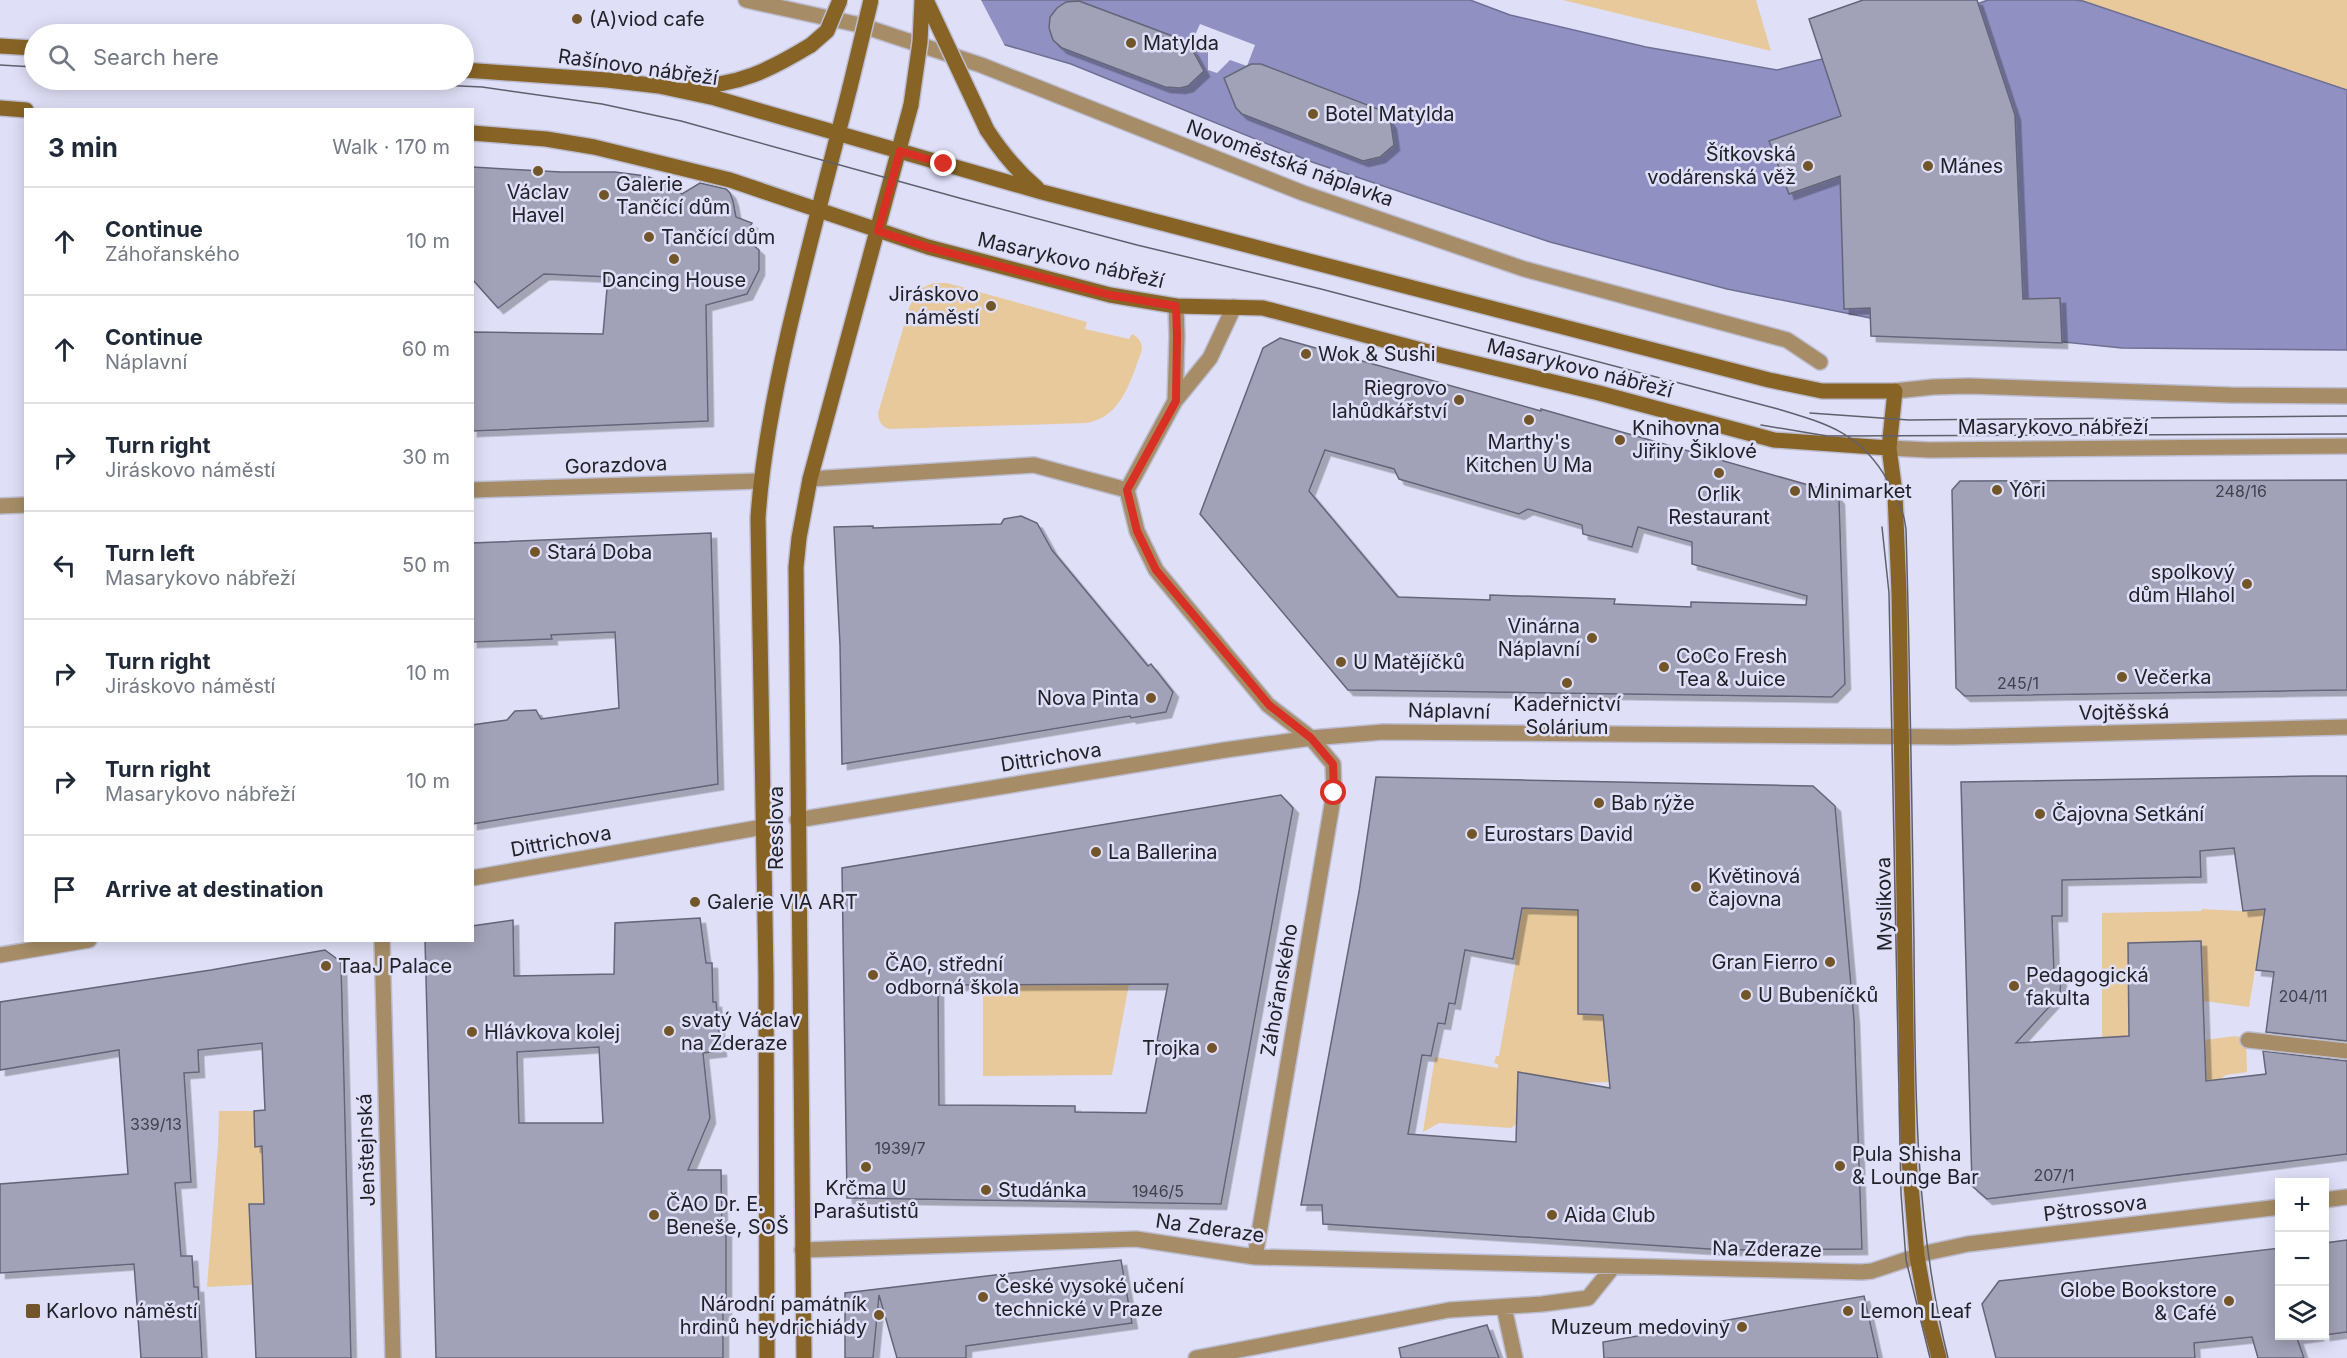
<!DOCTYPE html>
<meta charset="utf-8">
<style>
:root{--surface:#fff;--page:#f6f6f7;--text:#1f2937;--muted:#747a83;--line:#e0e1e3}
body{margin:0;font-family:Inter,sans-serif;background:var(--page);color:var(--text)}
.controls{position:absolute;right:18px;bottom:18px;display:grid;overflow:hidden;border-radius:0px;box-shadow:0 3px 15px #0003}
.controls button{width:54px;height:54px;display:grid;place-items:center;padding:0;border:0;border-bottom:2px solid var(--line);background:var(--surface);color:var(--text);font:30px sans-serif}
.stop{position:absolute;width:18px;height:18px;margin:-14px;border:4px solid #d93025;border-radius:50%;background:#fff}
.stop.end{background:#d93025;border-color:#fff;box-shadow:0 2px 6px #0008}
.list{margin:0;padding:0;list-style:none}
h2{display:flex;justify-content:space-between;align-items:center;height:78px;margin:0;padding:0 24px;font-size:26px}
h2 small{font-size:20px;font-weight:400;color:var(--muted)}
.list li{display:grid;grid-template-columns:39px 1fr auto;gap:18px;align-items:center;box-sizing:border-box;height:108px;padding:0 24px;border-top:2px solid var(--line)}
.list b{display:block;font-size:22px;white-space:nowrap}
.list p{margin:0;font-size:20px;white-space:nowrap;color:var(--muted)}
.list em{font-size:20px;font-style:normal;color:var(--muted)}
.icon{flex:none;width:33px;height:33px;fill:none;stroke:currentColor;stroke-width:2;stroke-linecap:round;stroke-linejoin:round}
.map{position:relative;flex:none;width:2347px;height:1358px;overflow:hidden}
.search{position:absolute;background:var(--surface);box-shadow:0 3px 15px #0003;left:24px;top:24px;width:450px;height:66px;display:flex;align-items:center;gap:15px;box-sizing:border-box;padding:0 21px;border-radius:33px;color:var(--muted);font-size:22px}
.panel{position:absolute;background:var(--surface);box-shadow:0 3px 15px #0003;left:24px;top:108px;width:450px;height:834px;border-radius:0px}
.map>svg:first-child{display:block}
.green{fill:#e7c99c}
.water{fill:#9090c2;stroke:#6f6f94;stroke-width:1.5}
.pier{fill:#dfdff7}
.building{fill:#a1a2b8;stroke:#656579;stroke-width:1.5;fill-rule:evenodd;filter:url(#shadow)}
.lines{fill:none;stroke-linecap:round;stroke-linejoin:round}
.street-casing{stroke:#bdbdd2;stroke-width:18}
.secondary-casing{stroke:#bdbdd2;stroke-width:18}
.street{stroke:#a68d67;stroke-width:15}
.secondary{stroke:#876425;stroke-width:15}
.tram{stroke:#60606d;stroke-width:1.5}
.secondary-bridge-casing{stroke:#bdbdd2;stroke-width:18;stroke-linecap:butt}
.secondary-bridge{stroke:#876425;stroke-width:15}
.route{stroke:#d93025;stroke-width:8}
.poi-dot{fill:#725629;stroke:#dfdff7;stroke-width:2}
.labels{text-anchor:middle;stroke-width:5;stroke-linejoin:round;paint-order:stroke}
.number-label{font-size:16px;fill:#41414d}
.poi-label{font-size:20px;fill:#212129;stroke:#dfdff7;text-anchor:start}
.street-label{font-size:20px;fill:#212129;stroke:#dfdff7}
</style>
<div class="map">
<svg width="2347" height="1358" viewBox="0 0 2347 1358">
<defs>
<filter id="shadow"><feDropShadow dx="5.5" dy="5.5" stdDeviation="0" flood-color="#0004"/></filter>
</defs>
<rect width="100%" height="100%" fill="#dfdff7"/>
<!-- green -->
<path class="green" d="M1563,0H1756L1771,51Z
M2075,0H2347V90L2084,1Z
M933,283H947L1087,322L1085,329L1129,339L1132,334C1139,338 1142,342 1142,350C1131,379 1122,418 1086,423L889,429C881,426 879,422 878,413L910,305L920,289Z
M1578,907V1014L1603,1015L1610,1082L1566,1083L1565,1080L1518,1072L1516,1124L1511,1128L1439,1123L1423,1132L1435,1057L1498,1068V1064L1494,1063L1496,1056H1499L1516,960L1513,959L1522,908Z
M2202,909L2241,911L2265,909L2249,1007L2204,1001L2201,976L2128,943L2129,1050L2235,1036L2246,1039L2247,1072L2226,1075L2219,1080L2163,1086L2102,1050V913L2201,911Z
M1129,984L1112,1075L983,1076V985Z
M219,1111H254L255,1146H265L267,1188L263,1189L264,1204H250L264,1284L207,1287L218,1145Z"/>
<!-- water -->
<path class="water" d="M850,0H1470L1510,15L1646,47L1777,70L1822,59L1988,0H2075L2083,1L2347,90V350L2122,348L2006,336L1875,319L1727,289L1550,242L1312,162L1071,64Z"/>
<!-- pier -->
<path class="pier" d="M847,0H981L1006,48L850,3Z
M1200,24L1255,45L1247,66L1230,60L1217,73L1208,70V52L1191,44Z"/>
<!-- building -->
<path class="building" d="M1863,0H1977L2015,115L2023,299L2060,298L2062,343L1871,336L1870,308L1844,309L1840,176L1789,194L1769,141L1841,116L1809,19Z
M1079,1L1183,40L1193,51L1204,71L1188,86L1180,88L1165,87L1062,48L1053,40L1049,28L1050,17L1057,8L1066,2Z
M1251,64H1261L1383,111L1391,124L1394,145L1380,157L1363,161L1242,114L1236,108L1224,78Z
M472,167L561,172H615L646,176L660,181L682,194L700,183L726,189L730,193L733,201L736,217L752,223L743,236L759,250V270L747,294L706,305L708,421L472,431V332L603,334L608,277L544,274L498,308L472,279Z
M1280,338L1541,411V409L1833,492L1839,499L1845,684L1832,697L1348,690L1200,514L1263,348ZM1325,450L1394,469L1399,479L1454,495L1519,514L1528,509L1582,525L1583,534L1632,547L1638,527L1692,542V564L1807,596L1806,605L1691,602V607L1614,604L1615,599L1490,595V600L1398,597L1309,491Z
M2347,480V690L1965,696L1956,688L1952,490L1960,481Z
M1021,516L1037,523L1052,550L1148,666L1151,664L1173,692L1166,712L1131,718L1130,716L842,764L840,645L834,527L873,526V528L1001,524L1004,519Z
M711,533L718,784L472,824V725L507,720L515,711L536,710L541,719L619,708L615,632L551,635L552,639L472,642V543Z
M2314,776H2347V1041L2266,1032L2274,972L2256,970L2265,909L2243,911L2234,848L2200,851L2201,877L2062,880V916H2052L2054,972L2061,977L2060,995L2016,1043L2129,1036L2128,943L2201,941L2206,1081L2266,1074L2263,1051L2347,1061V1154L1987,1199L1972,1186L1961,782Z
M1376,777L1813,786L1835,806L1854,1019L1862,1249L1724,1250L1323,1224L1322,1205H1301L1359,892ZM1522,908L1578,910V1014L1603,1015L1610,1088L1518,1072L1516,1142L1408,1134L1422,1055L1431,1056L1438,1023L1445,1024L1449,1003L1455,1004L1465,950L1513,959Z
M1281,795L1293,808L1221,1204L847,1198L842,868ZM1168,984L1157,1041H1160L1146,1113L1075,1112V1106L939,1105L938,985Z
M700,918L706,963H712L713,1002H716L721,1051L703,1053L710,1118L688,1170H721L722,1230H726V1309L723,1310V1358H436L425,940H472V926L513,920L514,976L614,974L615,923ZM599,1047L603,1123H519L517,1052Z
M325,950L341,962L351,1358H256L249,1204H264L262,1146L255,1147L254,1111L265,1110L262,1043L198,1050L199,1072L184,1073L191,1182L175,1183L181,1256H192L194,1287H198L202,1358H141L134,1264L0,1273V1184L128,1174L119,1050L0,1070V1002L211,970Z
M2347,1240V1332L2325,1335V1243Z
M2280,1248V1335H2319L2297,1338L2304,1358H2258L2252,1337L2194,1343L2195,1358H1996L1982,1304L1999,1281Z
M1121,1260L1132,1323L966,1346V1358H897L879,1295L873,1358H845V1293Z
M1864,1296L1878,1358H1604L1603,1342Z
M1487,1325L1499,1358H1401L1399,1348Z"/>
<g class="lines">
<!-- street casing -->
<g class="street-casing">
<path id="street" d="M746,0L860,25L981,65L1303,193L1524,269L1787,340L1820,362
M1895,391L1933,387L1969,386L2230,395L2347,396
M1175,401L1210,358L1234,307
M1889,448L1929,450L2347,446
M810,479L1034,465L1127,490L1175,401L1177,336L1176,306
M472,490L760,481
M1127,490L1137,531L1156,570L1268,705L1311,738L1333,764L1334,793L1255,1257
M0,506L26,505
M797,820L1225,750L1311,738L1383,732L1953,737L2347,727
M472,878L763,827
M382,940L393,1358
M0,955L89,940
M2248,1040L2347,1051
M2324,1200L2347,1197
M802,1250L1136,1239L1255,1257L1862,1272L1872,1271L1926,1253L1968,1244L2280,1207
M1504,1307L1515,1358
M1196,1358L1449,1310L1542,1304L1588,1298L1613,1267"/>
</g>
<!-- secondary casing -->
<g class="secondary-casing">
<path id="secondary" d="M0,46L34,48
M464,70L607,80L659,86L715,98L1042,192L1769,380L1822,391H1895L1889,448L1895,493L1899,593L1908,1148L1917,1256L1927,1312L1939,1358
M689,87C740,85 768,71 811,45
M0,108L26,110
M987,130C1002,153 1017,171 1037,188
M472,133L546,139L594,147L730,180L928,247L1110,295L1176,306L1263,308L1440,355L1599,393L1774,440L1889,448
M767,1358L766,976L758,518C762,456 774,395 788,334C807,252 829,170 850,87
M804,1358L796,567L799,538L810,479L911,105"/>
</g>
<!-- street -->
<use href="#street" class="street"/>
<!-- secondary -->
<use href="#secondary" class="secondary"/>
<!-- tram -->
<path class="tram" d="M0,65L34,67
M330,80L482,87L602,104L681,121L963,199L1137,245L1321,289L1778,409C1828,424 1861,433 1888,481C1897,497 1904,511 1906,529C1910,667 1912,805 1914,943C1915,1083 1914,1221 1948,1358
M1810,413L1909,420L2347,416
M1761,425L1827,436L2347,434
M1882,527L1889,593L1901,1193L1906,1260L1930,1358"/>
<!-- secondary-bridge casing -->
<g class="secondary-bridge-casing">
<path id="secondary-bridge" d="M926,0L987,130
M811,45L827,31L840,0
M850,87L871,0
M911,105L920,42L922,0"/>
</g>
<!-- secondary-bridge -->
<use href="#secondary-bridge" class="secondary-bridge"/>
</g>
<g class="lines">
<!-- route -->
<path class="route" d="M944,164L900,151L878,231L927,247L1110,295L1176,306L1177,336L1176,401L1127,490L1137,531L1156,570L1269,705L1311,738L1333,764L1334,793"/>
</g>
<!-- markers -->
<g class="poi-dot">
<circle cx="577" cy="19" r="6"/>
<circle cx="1131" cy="43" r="6"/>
<circle cx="1313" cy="114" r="6"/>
<circle cx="1808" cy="166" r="6"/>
<circle cx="1928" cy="166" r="6"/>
<circle cx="538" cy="171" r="6"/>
<circle cx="604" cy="195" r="6"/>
<circle cx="649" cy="237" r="6"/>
<circle cx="674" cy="259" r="6"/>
<circle cx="991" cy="306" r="6"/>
<circle cx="1306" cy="354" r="6"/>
<circle cx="1459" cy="400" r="6"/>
<circle cx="1529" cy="420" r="6"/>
<circle cx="1620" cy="440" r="6"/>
<circle cx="1719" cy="473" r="6"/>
<circle cx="1997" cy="490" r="6"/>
<circle cx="1795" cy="491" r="6"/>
<circle cx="535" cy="552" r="6"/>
<circle cx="2247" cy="584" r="6"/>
<circle cx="1592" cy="638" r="6"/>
<circle cx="1341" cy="662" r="6"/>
<circle cx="1664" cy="667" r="6"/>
<circle cx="2122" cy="677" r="6"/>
<circle cx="1567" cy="683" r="6"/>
<circle cx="1151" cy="698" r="6"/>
<circle cx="1599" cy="803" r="6"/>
<circle cx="2040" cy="814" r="6"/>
<circle cx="1472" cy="834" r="6"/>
<circle cx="1096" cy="852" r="6"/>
<circle cx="1696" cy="887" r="6"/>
<circle cx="695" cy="902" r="6"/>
<circle cx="1830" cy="962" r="6"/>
<circle cx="326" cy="966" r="6"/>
<circle cx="873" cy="975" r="6"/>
<circle cx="2014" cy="986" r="6"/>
<circle cx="1746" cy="995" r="6"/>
<circle cx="669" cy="1031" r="6"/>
<circle cx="472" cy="1032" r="6"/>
<circle cx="1212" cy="1048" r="6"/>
<circle cx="1840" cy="1166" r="6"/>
<circle cx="866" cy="1167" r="6"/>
<circle cx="986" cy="1190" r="6"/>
<circle cx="654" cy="1215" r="6"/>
<circle cx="1552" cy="1215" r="6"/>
<circle cx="983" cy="1297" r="6"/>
<circle cx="2229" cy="1301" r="6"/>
<rect x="25" y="1303" width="16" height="16" rx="3"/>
<circle cx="1848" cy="1311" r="6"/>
<circle cx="879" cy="1315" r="6"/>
<circle cx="1742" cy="1327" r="6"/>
</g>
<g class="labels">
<!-- number labels -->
<g class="number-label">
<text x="2241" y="497">248/16</text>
<text x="2018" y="689">245/1</text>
<text x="2303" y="1002">204/11</text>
<text x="156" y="1130">339/13</text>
<text x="900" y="1154">1939/7</text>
<text x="2054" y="1181">207/1</text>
<text x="1158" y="1197">1946/5</text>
</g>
<!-- poi labels -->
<g class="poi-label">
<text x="589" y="26">(A)viod cafe</text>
<text x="1143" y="50">Matylda</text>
<text x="1325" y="121">Botel Matylda</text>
<text x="1796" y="161" text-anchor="end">Šítkovská<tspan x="1796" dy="23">vodárenská věž</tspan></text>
<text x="1940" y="173">Mánes</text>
<text x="616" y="191">Galerie<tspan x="616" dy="23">Tančící dům</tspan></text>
<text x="538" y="199" text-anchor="middle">Václav<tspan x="538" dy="23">Havel</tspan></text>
<text x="661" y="244">Tančící dům</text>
<text x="674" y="287" text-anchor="middle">Dancing House</text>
<text x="979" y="301" text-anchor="end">Jiráskovo<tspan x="979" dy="23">náměstí</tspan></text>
<text x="1318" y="361">Wok &amp; Sushi</text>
<text x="1447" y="395" text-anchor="end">Riegrovo<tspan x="1447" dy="23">lahůdkářství</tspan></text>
<text x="1632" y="435">Knihovna<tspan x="1632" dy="23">Jiřiny Šiklové</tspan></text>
<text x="1529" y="449" text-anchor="middle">Marthy's<tspan x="1529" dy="23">Kitchen U Ma</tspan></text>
<text x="2009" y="497">Yôri</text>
<text x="1807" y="498">Minimarket</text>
<text x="1719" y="501" text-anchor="middle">Orlik<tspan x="1719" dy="23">Restaurant</tspan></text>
<text x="547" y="559">Stará Doba</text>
<text x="2235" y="579" text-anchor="end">spolkový<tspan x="2235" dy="23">dům Hlahol</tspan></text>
<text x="1580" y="633" text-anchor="end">Vinárna<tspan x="1580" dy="23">Náplavní</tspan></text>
<text x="1676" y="663">CoCo Fresh<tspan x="1676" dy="23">Tea &amp; Juice</tspan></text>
<text x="1353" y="669">U Matějíčků</text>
<text x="2134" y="684">Večerka</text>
<text x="1139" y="705" text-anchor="end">Nova Pinta</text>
<text x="1567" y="711" text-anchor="middle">Kadeřnictví<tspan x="1567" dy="23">Solárium</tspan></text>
<text x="1611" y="810">Bab rýže</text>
<text x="2052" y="821">Čajovna Setkání</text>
<text x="1484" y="841">Eurostars David</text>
<text x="1108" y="859">La Ballerina</text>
<text x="1708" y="883">Květinová<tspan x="1708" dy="23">čajovna</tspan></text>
<text x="707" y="909">Galerie VIA ART</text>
<text x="1818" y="969" text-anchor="end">Gran Fierro</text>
<text x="885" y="971">ČAO, střední<tspan x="885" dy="23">odborná škola</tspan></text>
<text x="338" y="973">TaaJ Palace</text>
<text x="2026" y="982">Pedagogická<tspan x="2026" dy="23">fakulta</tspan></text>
<text x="1758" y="1002">U Bubeníčků</text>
<text x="681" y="1027">svatý Václav<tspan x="681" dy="23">na Zderaze</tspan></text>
<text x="484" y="1039">Hlávkova kolej</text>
<text x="1200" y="1055" text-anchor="end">Trojka</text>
<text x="1852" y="1161">Pula Shisha<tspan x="1852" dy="23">&amp; Lounge Bar</tspan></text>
<text x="866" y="1195" text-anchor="middle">Krčma U<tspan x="866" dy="23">Parašutistů</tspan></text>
<text x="998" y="1197">Studánka</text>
<text x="666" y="1211">ČAO Dr. E.<tspan x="666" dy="23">Beneše, SOŠ</tspan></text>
<text x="1564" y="1222">Aida Club</text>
<text x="995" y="1293">České vysoké učení<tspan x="995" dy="23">technické v Praze</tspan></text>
<text x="2217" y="1297" text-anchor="end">Globe Bookstore<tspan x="2217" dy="23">&amp; Café</tspan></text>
<text x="867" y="1311" text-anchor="end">Národní památník<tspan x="867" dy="23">hrdinů heydrichiády</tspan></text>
<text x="46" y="1318">Karlovo náměstí</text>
<text x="1860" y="1318">Lemon Leaf</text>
<text x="1730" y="1334" text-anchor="end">Muzeum medoviny</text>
</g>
<!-- street labels -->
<g class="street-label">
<text transform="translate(638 67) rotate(8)" y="7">Rašínovo nábřeží</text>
<text transform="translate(1290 163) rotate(20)" y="7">Novoměstská náplavka</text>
<text transform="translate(1071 260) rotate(13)" y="7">Masarykovo nábřeží</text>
<text transform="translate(1580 368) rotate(14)" y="7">Masarykovo nábřeží</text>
<text x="2053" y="434">Masarykovo nábřeží</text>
<text transform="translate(616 465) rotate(-2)" y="7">Gorazdova</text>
<text transform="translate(1449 711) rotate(1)" y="7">Náplavní</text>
<text transform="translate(2124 712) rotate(-1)" y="7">Vojtěšská</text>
<text transform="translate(1051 757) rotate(-9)" y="7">Dittrichova</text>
<text transform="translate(776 828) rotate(-90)" y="7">Resslova</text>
<text transform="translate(561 841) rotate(-10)" y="7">Dittrichova</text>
<text transform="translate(1884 904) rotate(-91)" y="7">Myslíkova</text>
<text transform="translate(1279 990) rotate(-80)" y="7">Záhořanského</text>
<text transform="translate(366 1150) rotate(-92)" y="7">Jenštejnská</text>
<text transform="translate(2095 1208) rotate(-7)" y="7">Pštrossova</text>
<text transform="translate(1210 1228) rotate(8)" y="7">Na Zderaze</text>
<text transform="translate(1767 1249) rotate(1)" y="7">Na Zderaze</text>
</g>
</g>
</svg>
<div class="controls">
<button>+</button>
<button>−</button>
<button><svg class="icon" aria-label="layers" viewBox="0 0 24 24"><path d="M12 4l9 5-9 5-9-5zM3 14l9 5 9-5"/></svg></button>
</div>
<div class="stop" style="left:1334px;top:793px"></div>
<div class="stop end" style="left:944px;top:164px"></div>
<div class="search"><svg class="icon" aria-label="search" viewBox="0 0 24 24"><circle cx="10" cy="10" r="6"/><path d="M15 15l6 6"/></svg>Search here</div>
<section class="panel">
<h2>3 min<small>Walk · 170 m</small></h2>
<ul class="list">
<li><svg class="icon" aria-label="ahead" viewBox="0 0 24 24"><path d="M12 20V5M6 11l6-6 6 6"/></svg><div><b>Continue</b><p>Záhořanského</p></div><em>10 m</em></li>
<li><svg class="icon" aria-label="ahead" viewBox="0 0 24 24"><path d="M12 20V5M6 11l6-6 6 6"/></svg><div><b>Continue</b><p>Náplavní</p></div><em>60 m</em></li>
<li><svg class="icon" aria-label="right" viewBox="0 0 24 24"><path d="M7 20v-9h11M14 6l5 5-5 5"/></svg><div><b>Turn right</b><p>Jiráskovo náměstí</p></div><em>30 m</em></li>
<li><svg class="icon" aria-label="left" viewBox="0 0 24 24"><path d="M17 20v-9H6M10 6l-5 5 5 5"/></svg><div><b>Turn left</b><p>Masarykovo nábřeží</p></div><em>50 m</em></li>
<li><svg class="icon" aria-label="right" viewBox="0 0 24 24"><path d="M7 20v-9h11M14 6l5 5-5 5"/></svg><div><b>Turn right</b><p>Jiráskovo náměstí</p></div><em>10 m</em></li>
<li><svg class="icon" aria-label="right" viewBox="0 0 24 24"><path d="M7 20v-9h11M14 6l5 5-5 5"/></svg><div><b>Turn right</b><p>Masarykovo nábřeží</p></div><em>10 m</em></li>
<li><svg class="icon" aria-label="arrive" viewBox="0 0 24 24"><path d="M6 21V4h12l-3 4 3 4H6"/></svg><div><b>Arrive at destination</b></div></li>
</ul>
</section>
</div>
